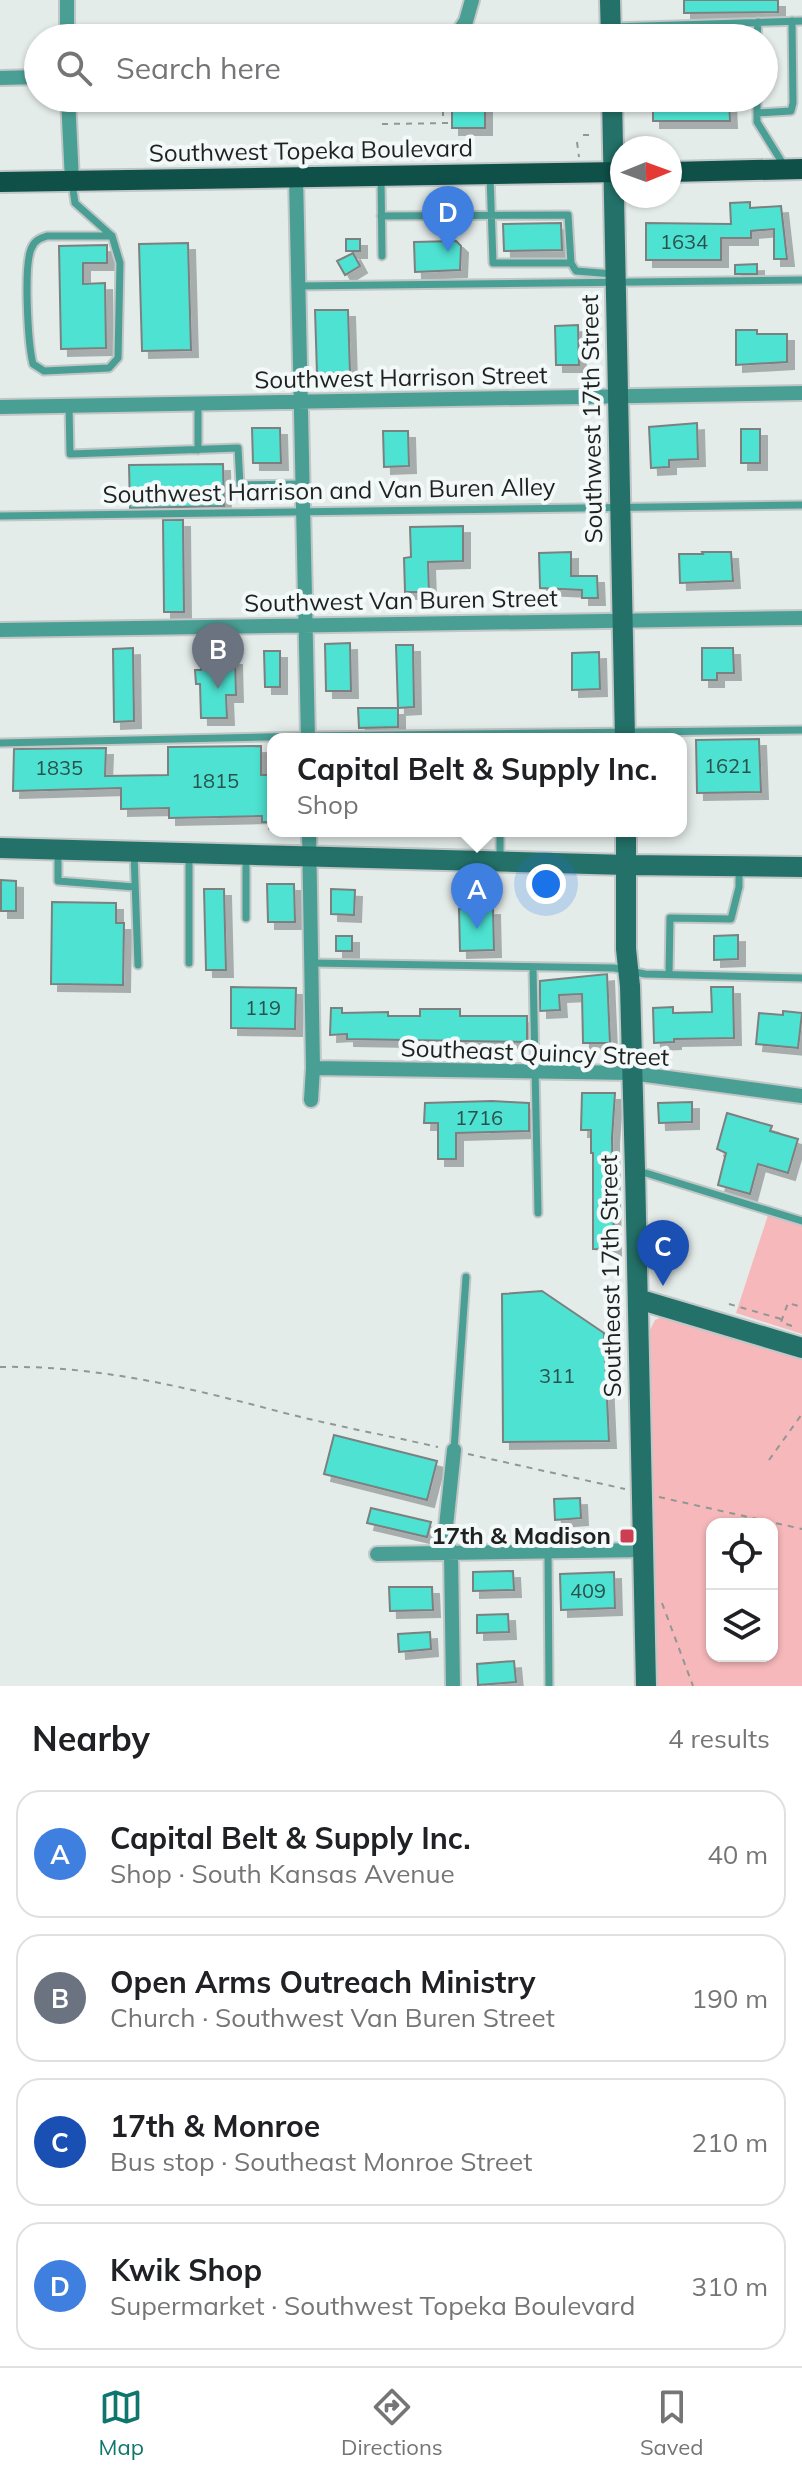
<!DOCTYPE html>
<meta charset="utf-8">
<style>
:root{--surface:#fff;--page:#f2f2f2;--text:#202124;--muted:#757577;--line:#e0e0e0;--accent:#0f766e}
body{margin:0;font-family:Mulish,sans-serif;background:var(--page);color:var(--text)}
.controls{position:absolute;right:24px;bottom:24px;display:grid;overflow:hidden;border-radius:16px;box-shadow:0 2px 6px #0004}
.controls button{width:72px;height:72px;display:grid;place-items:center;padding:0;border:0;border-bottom:2px solid var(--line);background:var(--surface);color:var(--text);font:40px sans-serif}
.compass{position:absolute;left:610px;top:136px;width:72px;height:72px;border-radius:50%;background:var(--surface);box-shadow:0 2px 6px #0004;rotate:89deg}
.you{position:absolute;left:546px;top:884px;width:28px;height:28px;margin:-20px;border:6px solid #fff;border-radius:50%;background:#1a73e8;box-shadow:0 0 0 12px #1a73e833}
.badge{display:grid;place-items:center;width:52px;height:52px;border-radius:50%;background:var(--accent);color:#fff;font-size:26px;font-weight:700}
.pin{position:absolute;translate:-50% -66px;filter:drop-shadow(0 2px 4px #0008)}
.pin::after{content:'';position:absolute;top:42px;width:28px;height:24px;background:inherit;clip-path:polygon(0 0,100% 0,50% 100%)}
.popup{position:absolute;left:267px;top:733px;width:420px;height:104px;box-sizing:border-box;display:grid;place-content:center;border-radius:16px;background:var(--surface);filter:drop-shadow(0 2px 6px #0005);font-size:26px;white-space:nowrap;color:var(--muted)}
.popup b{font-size:30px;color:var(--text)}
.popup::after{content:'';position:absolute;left:50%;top:100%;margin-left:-16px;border:16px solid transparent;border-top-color:var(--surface)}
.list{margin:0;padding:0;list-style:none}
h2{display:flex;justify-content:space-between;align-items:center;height:104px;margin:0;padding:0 32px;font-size:34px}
h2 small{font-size:26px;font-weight:400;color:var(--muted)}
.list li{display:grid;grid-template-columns:52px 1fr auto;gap:24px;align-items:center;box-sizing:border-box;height:128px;margin:0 16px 16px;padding:0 16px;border:2px solid var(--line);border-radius:24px}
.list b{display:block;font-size:30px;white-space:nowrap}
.list p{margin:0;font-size:26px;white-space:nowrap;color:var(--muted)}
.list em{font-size:26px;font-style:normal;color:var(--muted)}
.icon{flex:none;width:44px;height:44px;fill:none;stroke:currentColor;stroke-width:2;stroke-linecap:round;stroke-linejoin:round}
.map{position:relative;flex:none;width:802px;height:1686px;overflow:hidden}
.search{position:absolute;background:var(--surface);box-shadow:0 2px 6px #0004;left:24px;right:24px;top:24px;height:88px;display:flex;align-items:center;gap:20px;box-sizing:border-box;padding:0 28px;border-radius:44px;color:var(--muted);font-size:30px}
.sheet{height:680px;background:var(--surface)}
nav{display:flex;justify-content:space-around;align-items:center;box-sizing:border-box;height:112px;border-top:2px solid var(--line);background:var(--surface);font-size:22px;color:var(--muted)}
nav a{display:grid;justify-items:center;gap:4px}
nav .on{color:var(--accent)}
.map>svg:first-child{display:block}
.green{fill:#f6b8ba;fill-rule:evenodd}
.building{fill:#4ee2d1;stroke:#7b8180;stroke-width:2;filter:url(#shadow)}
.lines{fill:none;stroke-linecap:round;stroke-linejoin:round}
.lane-casing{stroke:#c0c7c6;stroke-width:11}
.street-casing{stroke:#c0c7c6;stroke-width:18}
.secondary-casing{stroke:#c0c7c6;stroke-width:24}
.primary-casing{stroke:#c0c7c6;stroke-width:24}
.path{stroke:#919795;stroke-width:2;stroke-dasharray:6 6;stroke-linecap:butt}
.lane{stroke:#4a9f94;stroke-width:7}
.street{stroke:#4a9f94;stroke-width:14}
.secondary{stroke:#237168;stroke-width:20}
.primary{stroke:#0f5049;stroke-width:20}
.poi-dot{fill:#ce3e53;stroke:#f2f9f8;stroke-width:3}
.labels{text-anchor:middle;stroke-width:8;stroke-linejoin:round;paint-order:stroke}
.number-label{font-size:20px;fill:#2a514c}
.street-label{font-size:24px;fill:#1e2120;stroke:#f2f9f8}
.poi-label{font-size:24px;font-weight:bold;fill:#1e2120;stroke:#f2f9f8;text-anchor:end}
</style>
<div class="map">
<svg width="802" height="1686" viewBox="0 0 802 1686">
<defs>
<filter id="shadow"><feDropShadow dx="7" dy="7" stdDeviation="0" flood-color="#0004"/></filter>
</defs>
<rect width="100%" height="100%" fill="#e4ecea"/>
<!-- green -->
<path class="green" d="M768,1215L802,1226V1334L736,1313Z
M669,1314L802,1355V1686H655L648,1334L655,1320ZM712,1524H772V1656H712Z"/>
<!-- building -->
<path class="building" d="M684,0H778V12L684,13Z
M452,98H485V128H452Z
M653,98H729L730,121H653Z
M750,202V208L781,206L787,259H774V229L751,231V238H721V260H646V223L731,224L730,203Z
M561,223L562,250L504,251L503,224Z
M346,239H360V251H346Z
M456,241L461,246L460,270L415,272L414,242Z
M188,243L191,350L142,351L139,244Z
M107,245V263H83V284L105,283L106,348L61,349L59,246Z
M353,253L360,266L345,275L337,261Z
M757,264V274H735V265Z
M315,310H348L350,373L317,374Z
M578,325L579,365H556L555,326Z
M736,330H757V334H787V362L736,365Z
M697,423L698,459L669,460V467L651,468L649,427Z
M252,428H280L281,463H253Z
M741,429H760V463H741Z
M383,431H408L409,466L384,467Z
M223,464L224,506L130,508L129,465Z
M163,520H183L184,612H164Z
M463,526V561L428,562L429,592H405L404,558L411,557L410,527Z
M571,552V576H597L598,598H582V590L540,588L539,553Z
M702,552H731L733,581L680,583L679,554H703Z
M350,643L351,691H326L325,644Z
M396,645H413L414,707L398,708Z
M133,648L134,721L114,722L113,649Z
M702,648H733L734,673H717V680H702Z
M264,651H280V687H265Z
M599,652L600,689L572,690V653Z
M235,658L236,695H226L227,718H201L200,684H196L195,670H201V659Z
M358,708H398V727L359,728Z
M759,739L761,792L697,793L696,740Z
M261,746V775H273V822H262V816L169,818V808L121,809V788L13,791L14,749L106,748L105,776L168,775V747Z
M1,880L16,881V911H1Z
M267,884H294L295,922H268Z
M204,889H224L226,970H206Z
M331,889L355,890L354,915L331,914Z
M52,902L116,903V923H124L123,985L51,984Z
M493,908L494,950L460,951L459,909Z
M738,935V959L714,960V936Z
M336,936H352V951H336Z
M607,974L610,1043H583L582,994L559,995L560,1010L540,1011V981Z
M231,987L296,988L295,1029L231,1028Z
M711,987H733L734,1038L674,1039V1042L654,1043L653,1008L673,1007V1013L712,1012Z
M331,1008H342V1013L388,1012V1016H420V1009H460V1016H527V1042L347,1039V1034L330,1035Z
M783,1011L802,1013L798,1048L756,1044L759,1013L783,1015Z
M582,1093H615L612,1138L614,1250L593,1249V1153H591V1130H581Z
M492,1101L529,1103V1131L456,1133V1159H438V1123H424L425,1103Z
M692,1102V1122L659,1123L658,1103Z
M727,1113L772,1126L770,1131L798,1139L788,1173L758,1164L750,1194L718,1185L726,1153L717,1149Z
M542,1291L604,1333L609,1441L503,1442L502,1294Z
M334,1435L437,1461L427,1500L324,1474Z
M580,1498L581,1518L555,1520L554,1499Z
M371,1508L431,1522L427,1537L367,1523Z
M513,1571L514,1590L473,1591V1572Z
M614,1572L615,1608L561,1610L560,1574Z
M389,1587H432L433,1610L390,1611Z
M508,1614L509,1632L477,1633V1615Z
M430,1632L431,1649L399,1652L398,1634Z
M514,1661L516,1682L478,1685L477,1664Z"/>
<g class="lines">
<!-- lane casing -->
<g class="lane-casing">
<path id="lane" d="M613,27L802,21
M757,38L758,22
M757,98V122L785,167
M757,113L791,111L793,103L792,21
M490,176L493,263H571
M381,178L382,256
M72,183L75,203L112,236L120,263L118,358L109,368L44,371L33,364C28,344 23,263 32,247C35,240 41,238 47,236H112
M381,216L568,215L571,263L576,271L613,274
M298,286L802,280
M198,404V450
M69,406L70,454L238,448L240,485L302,484
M0,516L802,505
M0,743L308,736L802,730
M58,851V881L134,887
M134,853L138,965
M500,859V831
M246,918V856
M189,963V855
M311,963L614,968L645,974L802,978
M533,968L538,1213
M669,974L670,918L731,919L739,887V869
M636,1170L802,1221
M454,1450L466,1277
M548,1552L549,1686"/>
</g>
<!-- street casing -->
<g class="street-casing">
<path id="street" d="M67,0V38
M455,38L466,21L472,0
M0,78L38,77
M68,98L72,181
M296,177L308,739
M0,407L802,393
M0,630L802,618
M309,831L313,1068L311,1100
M313,1068L631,1073L802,1096
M377,1554L643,1550
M453,1686L451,1553L445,1536L454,1450"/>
</g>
<!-- secondary casing -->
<g class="secondary-casing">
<path id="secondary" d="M610,0L611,38
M612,98L625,739
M626,831V949L630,986L635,1170L646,1686
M0,848L627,865L802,867
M638,1299L802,1348"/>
</g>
<!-- primary casing -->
<g class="primary-casing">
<path id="primary" d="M670,172L802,169
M0,182L622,172"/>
</g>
<!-- path -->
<path class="path" d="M443,98V121
M382,124L450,123
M583,135H593
M577,142L579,157
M729,1304L781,1319
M792,1326L781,1322L788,1303L802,1307
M0,1367C95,1365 186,1387 277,1411C330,1425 385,1435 438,1447
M468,1454L625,1489
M769,1460L802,1414
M659,1497L802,1529
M662,1603L693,1686"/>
<!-- lane -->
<use href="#lane" class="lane"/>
<!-- street -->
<use href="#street" class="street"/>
<!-- secondary -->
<use href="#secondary" class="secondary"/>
<!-- primary -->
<use href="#primary" class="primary"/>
</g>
<!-- markers -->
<rect class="poi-dot" x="619" y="1528" width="16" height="16" rx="4"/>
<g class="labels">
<!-- number labels -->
<g class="number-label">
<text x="684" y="249">1634</text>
<text x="728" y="773">1621</text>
<text x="59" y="775">1835</text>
<text x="215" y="788">1815</text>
<text x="263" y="1015">119</text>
<text x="479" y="1125">1716</text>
<text x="557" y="1383">311</text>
<text x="588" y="1598">409</text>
</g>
<!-- street labels -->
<g class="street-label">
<text transform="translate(311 151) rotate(-1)" y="8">Southwest Topeka Boulevard</text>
<text transform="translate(401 378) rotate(-1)" y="8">Southwest Harrison Street</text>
<text transform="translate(592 419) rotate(-91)" y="8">Southwest 17th Street</text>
<text transform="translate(329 491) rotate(-1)" y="8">Southwest Harrison and Van Buren Alley</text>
<text transform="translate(401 601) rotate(-1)" y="8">Southwest Van Buren Street</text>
<text transform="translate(535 1053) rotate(2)" y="8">Southeast Quincy Street</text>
<text transform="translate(611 1276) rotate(-91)" y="8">Southeast 17th Street</text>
</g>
<!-- poi labels -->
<g class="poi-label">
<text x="611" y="1544">17th &amp; Madison</text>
</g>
</g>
</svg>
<div class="controls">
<button><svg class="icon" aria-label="locate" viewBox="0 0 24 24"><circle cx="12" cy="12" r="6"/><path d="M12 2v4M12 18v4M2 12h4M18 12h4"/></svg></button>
<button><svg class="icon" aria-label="layers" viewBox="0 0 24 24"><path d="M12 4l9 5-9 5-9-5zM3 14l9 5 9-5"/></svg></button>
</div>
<svg class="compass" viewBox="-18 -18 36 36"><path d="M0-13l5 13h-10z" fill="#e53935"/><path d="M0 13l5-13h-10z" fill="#757577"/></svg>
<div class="you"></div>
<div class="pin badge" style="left:477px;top:929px;background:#3f7fe0">A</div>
<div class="popup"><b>Capital Belt &amp; Supply Inc.</b>Shop</div>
<div class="pin badge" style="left:218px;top:689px;background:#6b7280">B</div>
<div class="pin badge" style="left:663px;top:1286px;background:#1a4fb4">C</div>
<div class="pin badge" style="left:448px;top:252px;background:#3f7fe0">D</div>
<div class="search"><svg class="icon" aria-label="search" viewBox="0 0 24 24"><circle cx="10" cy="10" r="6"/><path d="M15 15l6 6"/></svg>Search here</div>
</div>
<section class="sheet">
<h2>Nearby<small>4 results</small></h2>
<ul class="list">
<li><span class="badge" style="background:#3f7fe0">A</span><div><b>Capital Belt &amp; Supply Inc.</b><p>Shop · South Kansas Avenue</p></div><em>40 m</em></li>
<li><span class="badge" style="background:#6b7280">B</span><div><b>Open Arms Outreach Ministry</b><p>Church · Southwest Van Buren Street</p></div><em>190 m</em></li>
<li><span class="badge" style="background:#1a4fb4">C</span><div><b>17th &amp; Monroe</b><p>Bus stop · Southeast Monroe Street</p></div><em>210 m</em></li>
<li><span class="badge" style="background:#3f7fe0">D</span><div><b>Kwik Shop</b><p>Supermarket · Southwest Topeka Boulevard</p></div><em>310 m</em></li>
</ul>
</section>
<nav>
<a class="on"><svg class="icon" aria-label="map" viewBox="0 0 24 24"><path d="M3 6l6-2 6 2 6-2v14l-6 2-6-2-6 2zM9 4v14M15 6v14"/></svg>Map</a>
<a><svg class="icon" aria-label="directions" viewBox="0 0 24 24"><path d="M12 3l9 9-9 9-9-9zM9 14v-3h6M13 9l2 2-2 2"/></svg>Directions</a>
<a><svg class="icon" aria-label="saved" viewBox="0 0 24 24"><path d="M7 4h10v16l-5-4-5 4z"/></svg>Saved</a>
</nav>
